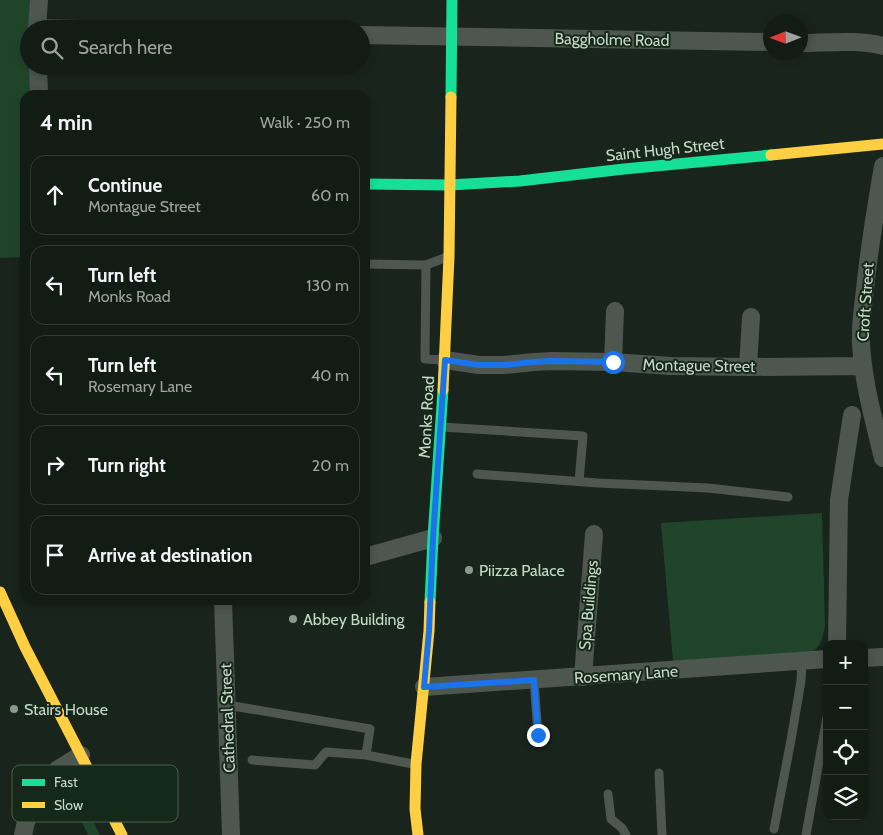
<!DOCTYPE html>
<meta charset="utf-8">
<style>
:root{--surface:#131b15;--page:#1c241e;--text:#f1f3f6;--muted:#9da1a0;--line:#323934}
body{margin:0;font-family:Cabin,sans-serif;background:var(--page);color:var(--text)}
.controls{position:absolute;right:15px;bottom:15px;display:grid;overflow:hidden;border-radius:10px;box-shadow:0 2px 8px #0003}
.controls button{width:45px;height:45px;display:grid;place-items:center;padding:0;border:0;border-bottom:1px solid var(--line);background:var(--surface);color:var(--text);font:25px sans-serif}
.compass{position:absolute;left:763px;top:15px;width:45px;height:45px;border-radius:50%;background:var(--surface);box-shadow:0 2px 8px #0003;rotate:269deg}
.stop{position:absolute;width:15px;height:15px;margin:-11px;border:4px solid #1a73e8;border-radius:50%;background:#fff}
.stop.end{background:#1a73e8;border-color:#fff;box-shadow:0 1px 5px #0008}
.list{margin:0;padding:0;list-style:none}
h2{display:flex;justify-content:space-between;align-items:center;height:65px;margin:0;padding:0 20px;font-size:21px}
h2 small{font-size:16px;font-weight:400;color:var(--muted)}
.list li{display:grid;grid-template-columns:32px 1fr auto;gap:15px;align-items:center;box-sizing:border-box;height:80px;margin:0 10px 10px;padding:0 10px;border:1px solid var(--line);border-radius:15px}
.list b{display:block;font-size:19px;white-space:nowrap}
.list p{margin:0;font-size:16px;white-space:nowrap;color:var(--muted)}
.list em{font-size:16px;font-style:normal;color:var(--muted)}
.icon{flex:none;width:28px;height:28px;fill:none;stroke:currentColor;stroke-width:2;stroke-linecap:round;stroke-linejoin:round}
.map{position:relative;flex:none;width:883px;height:835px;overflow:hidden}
.search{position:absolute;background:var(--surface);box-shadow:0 2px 8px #0003;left:20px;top:20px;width:350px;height:55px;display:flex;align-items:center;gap:12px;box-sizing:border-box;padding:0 18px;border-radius:28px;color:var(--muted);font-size:19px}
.panel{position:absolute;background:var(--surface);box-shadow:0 2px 8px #0003;left:20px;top:90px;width:350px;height:515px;border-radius:15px}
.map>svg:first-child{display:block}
.green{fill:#204429}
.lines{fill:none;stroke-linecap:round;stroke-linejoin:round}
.lane{stroke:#4d564f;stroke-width:9}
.street{stroke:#4d564f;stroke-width:18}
.fast{stroke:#16e098;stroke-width:11}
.slow{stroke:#ffcf43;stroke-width:11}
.route{stroke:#1a73e8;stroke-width:6}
.poi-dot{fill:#8b988e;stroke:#142919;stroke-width:2}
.labels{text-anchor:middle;stroke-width:4;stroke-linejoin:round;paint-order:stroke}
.street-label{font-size:16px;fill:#c9d6cb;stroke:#142919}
.poi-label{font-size:16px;fill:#c9d6cb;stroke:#142919;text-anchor:start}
.key{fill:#142919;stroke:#4a5d4e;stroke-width:1}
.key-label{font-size:14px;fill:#c9d6cb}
</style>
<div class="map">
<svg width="883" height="835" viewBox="0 0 883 835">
<rect width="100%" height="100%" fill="#19241c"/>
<!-- green -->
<path class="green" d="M0,0H36L29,29V66H37V95H25V257L0,258Z
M822,513L825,625C822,640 822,646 809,654L673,661L661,523Z
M76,795C86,802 94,823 100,835H88L78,814L68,808L64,800Z"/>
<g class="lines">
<!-- lane -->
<path class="lane" d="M365,264L426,265
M443,360L425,359L426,265L447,257
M442,427L583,436L579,481
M477,474L598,483L708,488L788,497
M534,680L538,735
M227,705L370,729L366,755
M252,760L315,765L326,752L366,755L413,764
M659,773L662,835
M608,794L611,819L622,828L626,835
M774,829L791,740L801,681L802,661
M806,835L827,717"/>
<!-- street -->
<path class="street" d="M37,28L80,29
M37,29L39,0
M361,35L770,42
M800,43C825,43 860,39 883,46
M38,66L39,95
M883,166C876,207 869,248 865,290C863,307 860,325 861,343C863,382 874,421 883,458
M445,360L479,365H504L534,362L552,361L613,362L671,366L748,367L863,366
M613,362L615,311
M748,367L751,317
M365,557L433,538
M223,600L231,835
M837,644L839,500L852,415
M864,658L883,657
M583,677L594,534
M424,687L827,659
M23,835L26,822L31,811L43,797L50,785L57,770L81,755"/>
<!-- fast -->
<path class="fast" d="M451,97L452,0
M365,184L450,185L520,181L624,169L771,155
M430,602L433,538L443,390"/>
<!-- slow -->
<path class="slow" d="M771,155L883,144
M443,390L449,257L451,97
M0,592L25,647L122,835
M418,835L415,809L416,764L429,631L430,602"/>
</g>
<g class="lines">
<!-- route -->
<path class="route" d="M538,735L534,680L424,687L429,631L433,538L445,360L479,365H504L534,362L552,361L613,362"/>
</g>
<!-- markers -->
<g class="poi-dot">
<circle cx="469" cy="570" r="5"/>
<circle cx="293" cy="619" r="5"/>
<circle cx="14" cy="709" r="5"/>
</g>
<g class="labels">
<!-- street labels -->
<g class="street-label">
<text transform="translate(612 39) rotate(1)" y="6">Baggholme Road</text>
<text transform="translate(665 149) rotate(-6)" y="6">Saint Hugh Street</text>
<text transform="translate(865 302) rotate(-86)" y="6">Croft Street</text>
<text transform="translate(699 365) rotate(1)" y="6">Montague Street</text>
<text transform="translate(426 417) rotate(-87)" y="6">Monks Road</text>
<text transform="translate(588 605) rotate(-85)" y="6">Spa Buildings</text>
<text transform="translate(626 674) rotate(-4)" y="6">Rosemary Lane</text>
<text transform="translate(227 718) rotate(-92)" y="6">Cathedral Street</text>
</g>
<!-- poi labels -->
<g class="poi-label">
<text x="479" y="576">Piizza Palace</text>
<text x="303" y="625">Abbey Building</text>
<text x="24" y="715">Stairs House</text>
</g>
</g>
<!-- legend -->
<rect x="12" y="765" width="166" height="57" rx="8" class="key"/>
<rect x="22" y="779" width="23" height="7" fill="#16e098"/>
<rect x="22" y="802" width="23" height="6" fill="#ffcf43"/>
<g class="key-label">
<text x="54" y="787">Fast</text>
<text x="54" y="810">Slow</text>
</g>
</svg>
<div class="controls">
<button>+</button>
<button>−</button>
<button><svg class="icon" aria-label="locate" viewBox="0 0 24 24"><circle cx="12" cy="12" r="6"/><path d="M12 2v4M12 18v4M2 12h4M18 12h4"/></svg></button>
<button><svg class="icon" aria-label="layers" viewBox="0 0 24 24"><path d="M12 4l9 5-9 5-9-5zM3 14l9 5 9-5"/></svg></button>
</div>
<svg class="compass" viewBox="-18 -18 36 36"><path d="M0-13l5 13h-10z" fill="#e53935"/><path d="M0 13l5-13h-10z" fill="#9da1a0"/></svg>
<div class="stop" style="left:613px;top:362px"></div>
<div class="stop end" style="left:538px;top:735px"></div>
<div class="search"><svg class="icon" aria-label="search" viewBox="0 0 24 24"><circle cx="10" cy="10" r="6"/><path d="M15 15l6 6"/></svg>Search here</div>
<section class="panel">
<h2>4 min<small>Walk · 250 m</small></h2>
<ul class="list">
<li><svg class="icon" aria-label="ahead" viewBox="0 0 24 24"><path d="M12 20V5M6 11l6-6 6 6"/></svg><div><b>Continue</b><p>Montague Street</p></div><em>60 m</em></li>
<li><svg class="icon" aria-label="left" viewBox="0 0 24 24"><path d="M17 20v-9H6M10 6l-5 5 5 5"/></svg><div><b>Turn left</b><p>Monks Road</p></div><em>130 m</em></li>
<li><svg class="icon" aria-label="left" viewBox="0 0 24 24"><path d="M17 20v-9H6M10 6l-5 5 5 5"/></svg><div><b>Turn left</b><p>Rosemary Lane</p></div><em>40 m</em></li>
<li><svg class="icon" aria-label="right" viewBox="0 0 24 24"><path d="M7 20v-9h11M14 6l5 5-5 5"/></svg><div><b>Turn right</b></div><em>20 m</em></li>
<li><svg class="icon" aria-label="arrive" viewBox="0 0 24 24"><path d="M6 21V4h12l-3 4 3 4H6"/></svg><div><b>Arrive at destination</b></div></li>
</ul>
</section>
</div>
